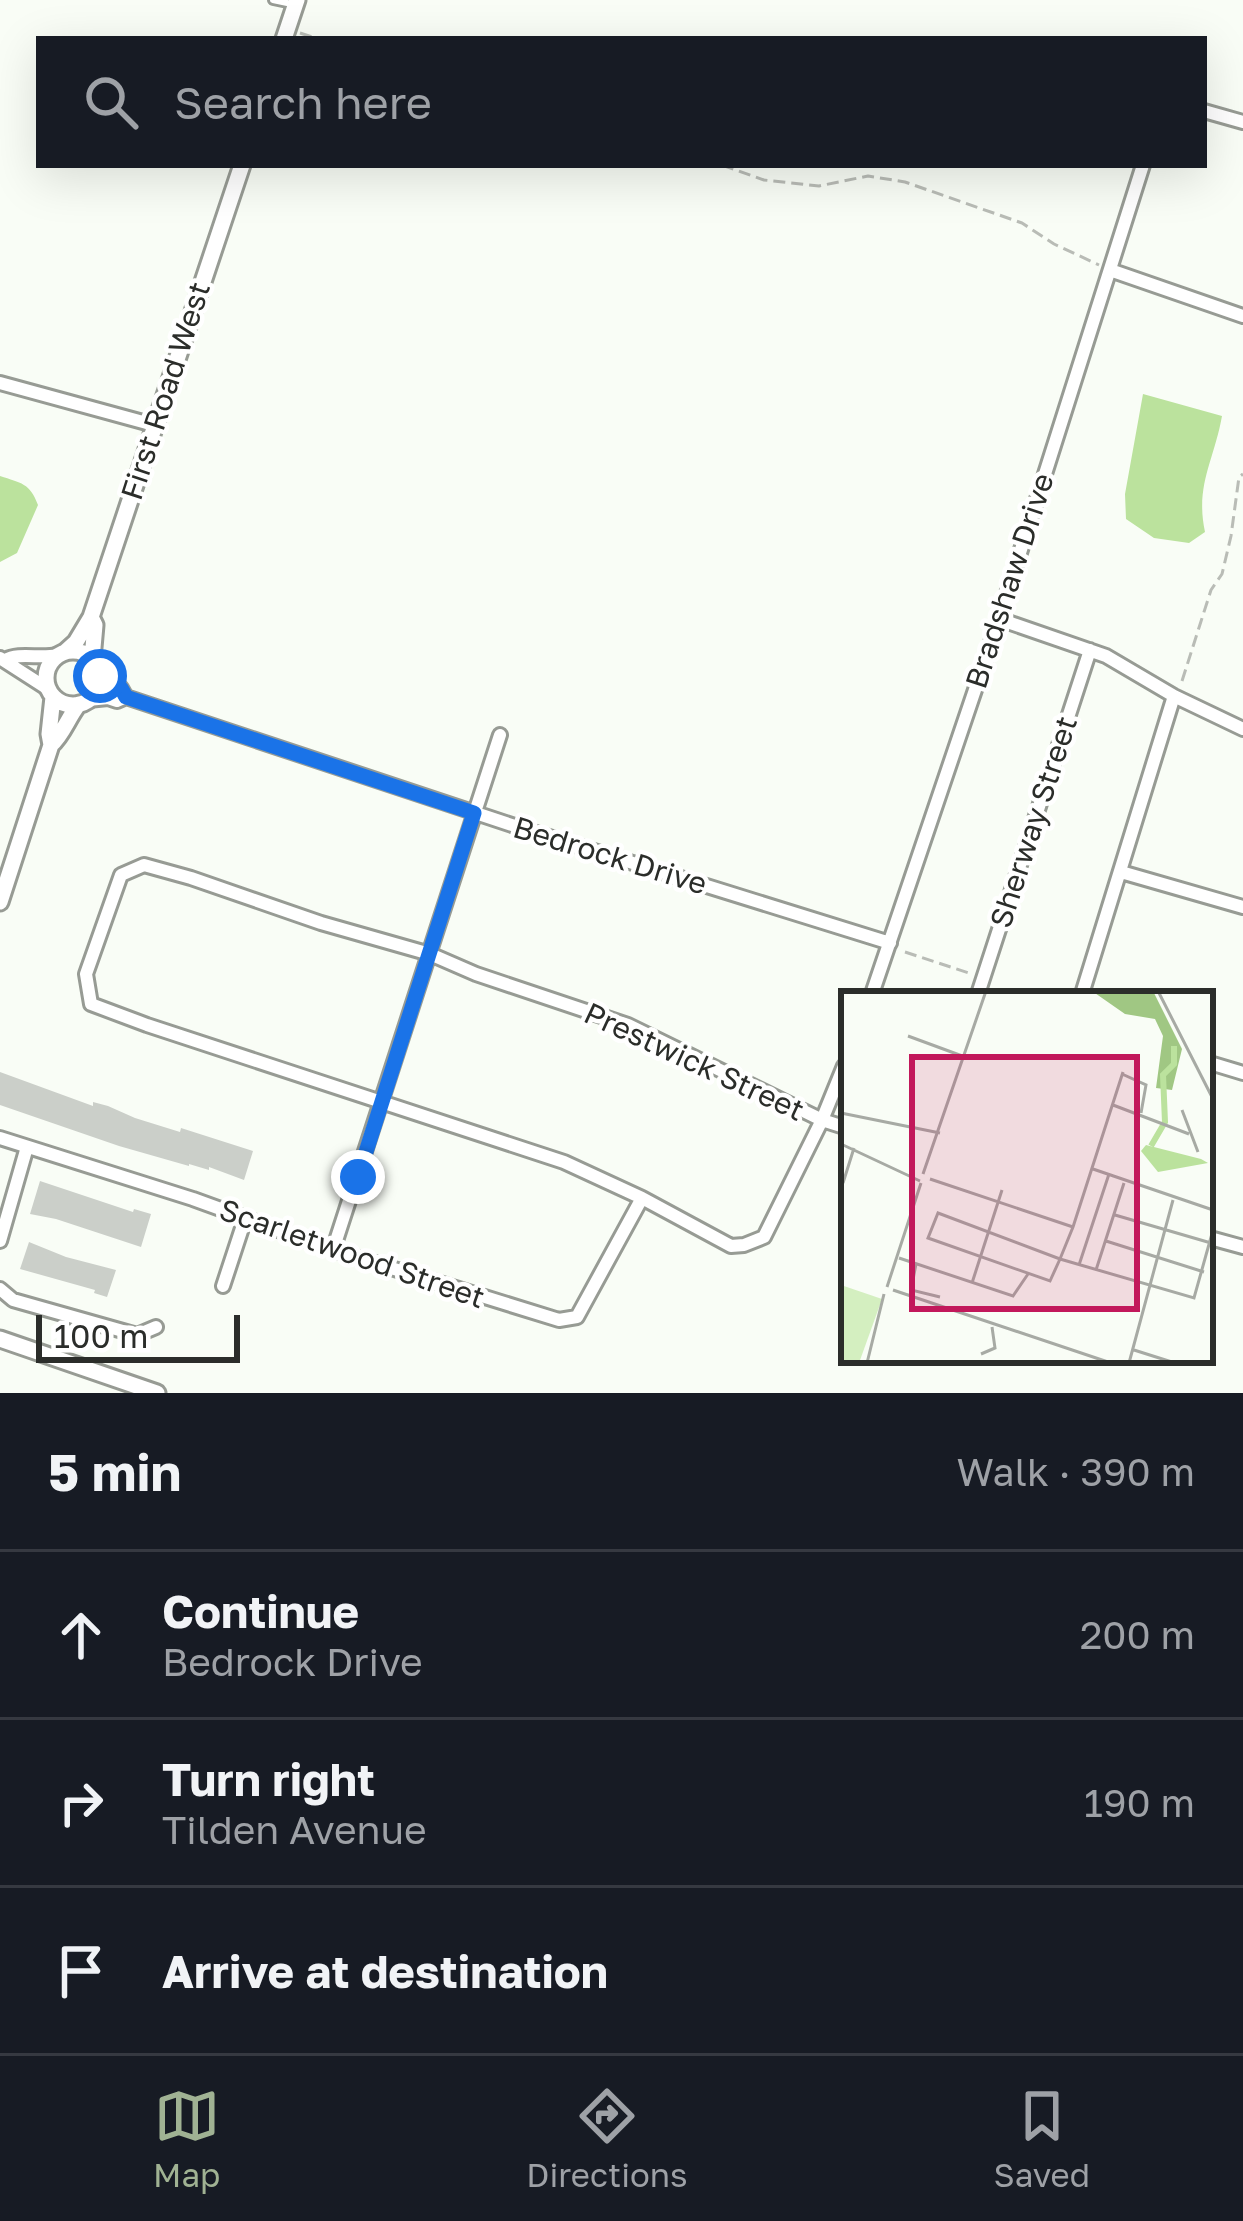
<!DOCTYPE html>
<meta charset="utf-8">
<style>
:root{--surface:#171b24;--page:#20242c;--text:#f1f3f6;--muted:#9ea1a6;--line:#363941;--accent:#a0b293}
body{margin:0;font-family:"Golos Text",sans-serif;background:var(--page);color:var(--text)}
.scale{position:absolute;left:36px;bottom:30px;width:204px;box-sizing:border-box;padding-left:12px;border:6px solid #2b2d2a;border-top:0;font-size:33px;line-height:42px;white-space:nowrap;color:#2b2d2a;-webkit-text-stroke:9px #fff;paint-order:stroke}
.stop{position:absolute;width:36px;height:36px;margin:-27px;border:9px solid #1a73e8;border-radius:50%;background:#fff}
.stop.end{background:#1a73e8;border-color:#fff;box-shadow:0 3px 12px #0008}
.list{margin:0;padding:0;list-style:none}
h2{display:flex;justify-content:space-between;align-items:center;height:156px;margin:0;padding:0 48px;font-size:51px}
h2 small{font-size:39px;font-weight:400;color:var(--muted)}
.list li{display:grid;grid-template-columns:78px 1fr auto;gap:36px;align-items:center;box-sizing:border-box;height:168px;padding:0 48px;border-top:3px solid var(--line)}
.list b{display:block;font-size:45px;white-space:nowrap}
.list p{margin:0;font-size:39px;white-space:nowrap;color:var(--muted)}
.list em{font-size:39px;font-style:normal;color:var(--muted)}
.icon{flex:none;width:66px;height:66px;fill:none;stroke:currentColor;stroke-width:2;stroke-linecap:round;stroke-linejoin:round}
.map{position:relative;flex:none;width:1243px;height:1393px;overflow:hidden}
.search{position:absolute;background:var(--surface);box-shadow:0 12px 48px #0002;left:36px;right:36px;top:36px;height:132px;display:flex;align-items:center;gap:30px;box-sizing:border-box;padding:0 42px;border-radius:0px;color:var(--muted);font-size:45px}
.sheet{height:660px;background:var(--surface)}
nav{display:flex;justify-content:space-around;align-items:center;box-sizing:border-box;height:168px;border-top:3px solid var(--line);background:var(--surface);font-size:33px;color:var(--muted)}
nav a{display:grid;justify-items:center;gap:6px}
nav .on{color:var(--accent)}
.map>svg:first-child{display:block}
.water{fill:#bbe29d}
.building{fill:#cbcfc9}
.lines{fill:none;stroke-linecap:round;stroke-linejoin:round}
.service-casing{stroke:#979b94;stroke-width:12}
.minor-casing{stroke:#979b94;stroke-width:18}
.tertiary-casing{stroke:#979b94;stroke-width:21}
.path{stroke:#b9bcb6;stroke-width:3;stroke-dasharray:12 6;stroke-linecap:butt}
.service{stroke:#fff;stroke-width:6}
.minor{stroke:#fff;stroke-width:12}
.tertiary{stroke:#fff;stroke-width:15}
.route{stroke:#1a73e8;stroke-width:15}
.labels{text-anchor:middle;stroke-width:9;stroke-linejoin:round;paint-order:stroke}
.street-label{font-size:30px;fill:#2b2d2a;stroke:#fff}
.inset-river{fill:none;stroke:#bbe29d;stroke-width:6}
.inset-road{fill:none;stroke:#a7aaa4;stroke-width:3}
.view{fill:#c2185b;fill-opacity:0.15;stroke:#c2185b;stroke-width:6}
.inset-edge{fill:none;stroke:#2b2d2a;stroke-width:6}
</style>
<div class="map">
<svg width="1243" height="1393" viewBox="0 0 1243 1393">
<rect width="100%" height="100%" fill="#f9fdf6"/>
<!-- water -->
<path class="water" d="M1143,394L1222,416C1214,461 1195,485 1205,532L1189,543L1154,538L1126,519L1125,494Z
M0,476C21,483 30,483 38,505L17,553L0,562Z"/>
<!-- building -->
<path class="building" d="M0,1072L93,1106V1102L108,1106L135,1118L180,1132L181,1128L253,1151L244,1180L209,1167V1170L189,1164V1166L119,1146L0,1105Z
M40,1181L133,1212L134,1209L151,1214L141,1247L56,1219L30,1214Z
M29,1242L66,1257L116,1270L107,1297L94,1293L95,1290L20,1269Z"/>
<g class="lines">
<!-- service casing -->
<g class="service-casing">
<path id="service" d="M273,0L292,4"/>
</g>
<!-- minor casing -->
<g class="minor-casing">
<path id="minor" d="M1204,111L1243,122
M1110,270L1243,316
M0,383L154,425
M999,619L1106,656L1174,696L1243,729
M0,658L48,689
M5,660C19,652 40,659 57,655
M100,676L121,688L126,697
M88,700L108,698L117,701L126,697L530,831L890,943
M1121,872L1243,907
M872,994L999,619L1143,165
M978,994L1090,650
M1082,994L1174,696
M1210,1063L1243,1073
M844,1066L822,1120L764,1237L744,1245L731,1246L642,1198L564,1162L147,1025L91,1004L86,974L121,875L144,865L191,878L321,923L430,954L476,974L628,1025L822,1120L844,1127
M0,1138L193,1199L333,1250L559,1320L577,1317L642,1198
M1210,1238L1243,1247
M0,1241L27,1147
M333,1250L500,735
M223,1286L245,1219
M0,1289L13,1300L137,1335L156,1327"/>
</g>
<!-- tertiary casing -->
<g class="tertiary-casing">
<path id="tertiary" d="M284,39L297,0
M91,617L95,625L92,659
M46 678a27 27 0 1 1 54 0a27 27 0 1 1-54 0Z
M66,651L76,642L91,617L242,165
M51,745L49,734L53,697
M0,902L51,745C63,735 68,717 79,704
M0,1339L157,1393"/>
</g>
<!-- path -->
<path class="path" d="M300,33L318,39
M722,165L764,180L819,186L868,176L905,182L1022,223L1054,244L1099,265
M1182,681L1211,590L1222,574L1231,536L1239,477L1243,474
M905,952L972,974"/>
<!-- service -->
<use href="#service" class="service"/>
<!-- minor -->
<use href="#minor" class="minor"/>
<!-- tertiary -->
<use href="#tertiary" class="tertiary"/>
</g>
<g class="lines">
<!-- route -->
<path class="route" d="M100,676L121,688L126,697L474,813L358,1177"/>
</g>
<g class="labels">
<!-- street labels -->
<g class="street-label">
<text transform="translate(166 391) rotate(-72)" y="10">First Road West</text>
<text transform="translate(1010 581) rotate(-72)" y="10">Bradshaw Drive</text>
<text transform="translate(1034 822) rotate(-72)" y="10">Sherway Street</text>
<text transform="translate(610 856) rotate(17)" y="10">Bedrock Drive</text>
<text transform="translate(694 1062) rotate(25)" y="10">Prestwick Street</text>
<text transform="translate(352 1254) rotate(19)" y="10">Scarletwood Street</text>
</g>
</g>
<!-- overview -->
<g transform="translate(841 991)">
<rect width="372" height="372" fill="#f9fdf6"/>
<path d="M0,294L41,308L18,372H0Z" fill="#d4efc0"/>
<path d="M251,0H312L341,58L331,99L315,97L322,45L314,28L284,23Z" fill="#a0c783"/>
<path d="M305,154L360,168L367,172L317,181L300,160Z" fill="#bbe29d"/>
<path class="inset-river" d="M310,155L324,131L322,84L333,73V55"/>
<path class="inset-road" d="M317,0L372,108M67,45L124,66M282,81L232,236L219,268L209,290L87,247L97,222L219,268L353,307L372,239M281,83L305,94L300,122M272,114L348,143M341,119L357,161M0,122L99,142M0,153L79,190M252,178L372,219M82,183L145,0M89,188L232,236M2,192L13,157M274,224L370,252M265,250L363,281M58,267L172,305L187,283M75,273L70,299L99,306M238,274L268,183M255,279L283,192M131,292L161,199M46,296L80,192M52,299L270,372M293,359L334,372M140,363L154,357L151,336M26,372L43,303M288,372L332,209"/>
<path class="view" d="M71,66H296V318H71Z"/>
<rect width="372" height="372" class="inset-edge"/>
</g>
</svg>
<div class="scale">100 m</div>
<div class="stop" style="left:100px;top:676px"></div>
<div class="stop end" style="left:358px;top:1177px"></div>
<div class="search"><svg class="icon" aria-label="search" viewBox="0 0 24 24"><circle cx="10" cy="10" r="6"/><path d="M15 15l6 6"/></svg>Search here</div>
</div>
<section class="sheet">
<h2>5 min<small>Walk · 390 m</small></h2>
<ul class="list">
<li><svg class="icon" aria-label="ahead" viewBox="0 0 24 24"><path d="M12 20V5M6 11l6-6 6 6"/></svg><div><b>Continue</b><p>Bedrock Drive</p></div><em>200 m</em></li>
<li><svg class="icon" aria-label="right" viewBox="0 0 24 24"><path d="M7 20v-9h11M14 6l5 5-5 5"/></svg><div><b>Turn right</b><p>Tilden Avenue</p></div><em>190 m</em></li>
<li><svg class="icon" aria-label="arrive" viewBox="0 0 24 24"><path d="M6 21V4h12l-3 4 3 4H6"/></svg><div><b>Arrive at destination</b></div></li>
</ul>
</section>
<nav>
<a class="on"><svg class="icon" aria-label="map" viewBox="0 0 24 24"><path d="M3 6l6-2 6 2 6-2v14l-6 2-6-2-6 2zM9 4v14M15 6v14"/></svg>Map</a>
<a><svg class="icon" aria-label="directions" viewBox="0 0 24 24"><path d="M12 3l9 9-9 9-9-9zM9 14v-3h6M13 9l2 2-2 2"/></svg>Directions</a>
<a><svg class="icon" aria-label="saved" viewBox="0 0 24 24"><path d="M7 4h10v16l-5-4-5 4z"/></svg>Saved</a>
</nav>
